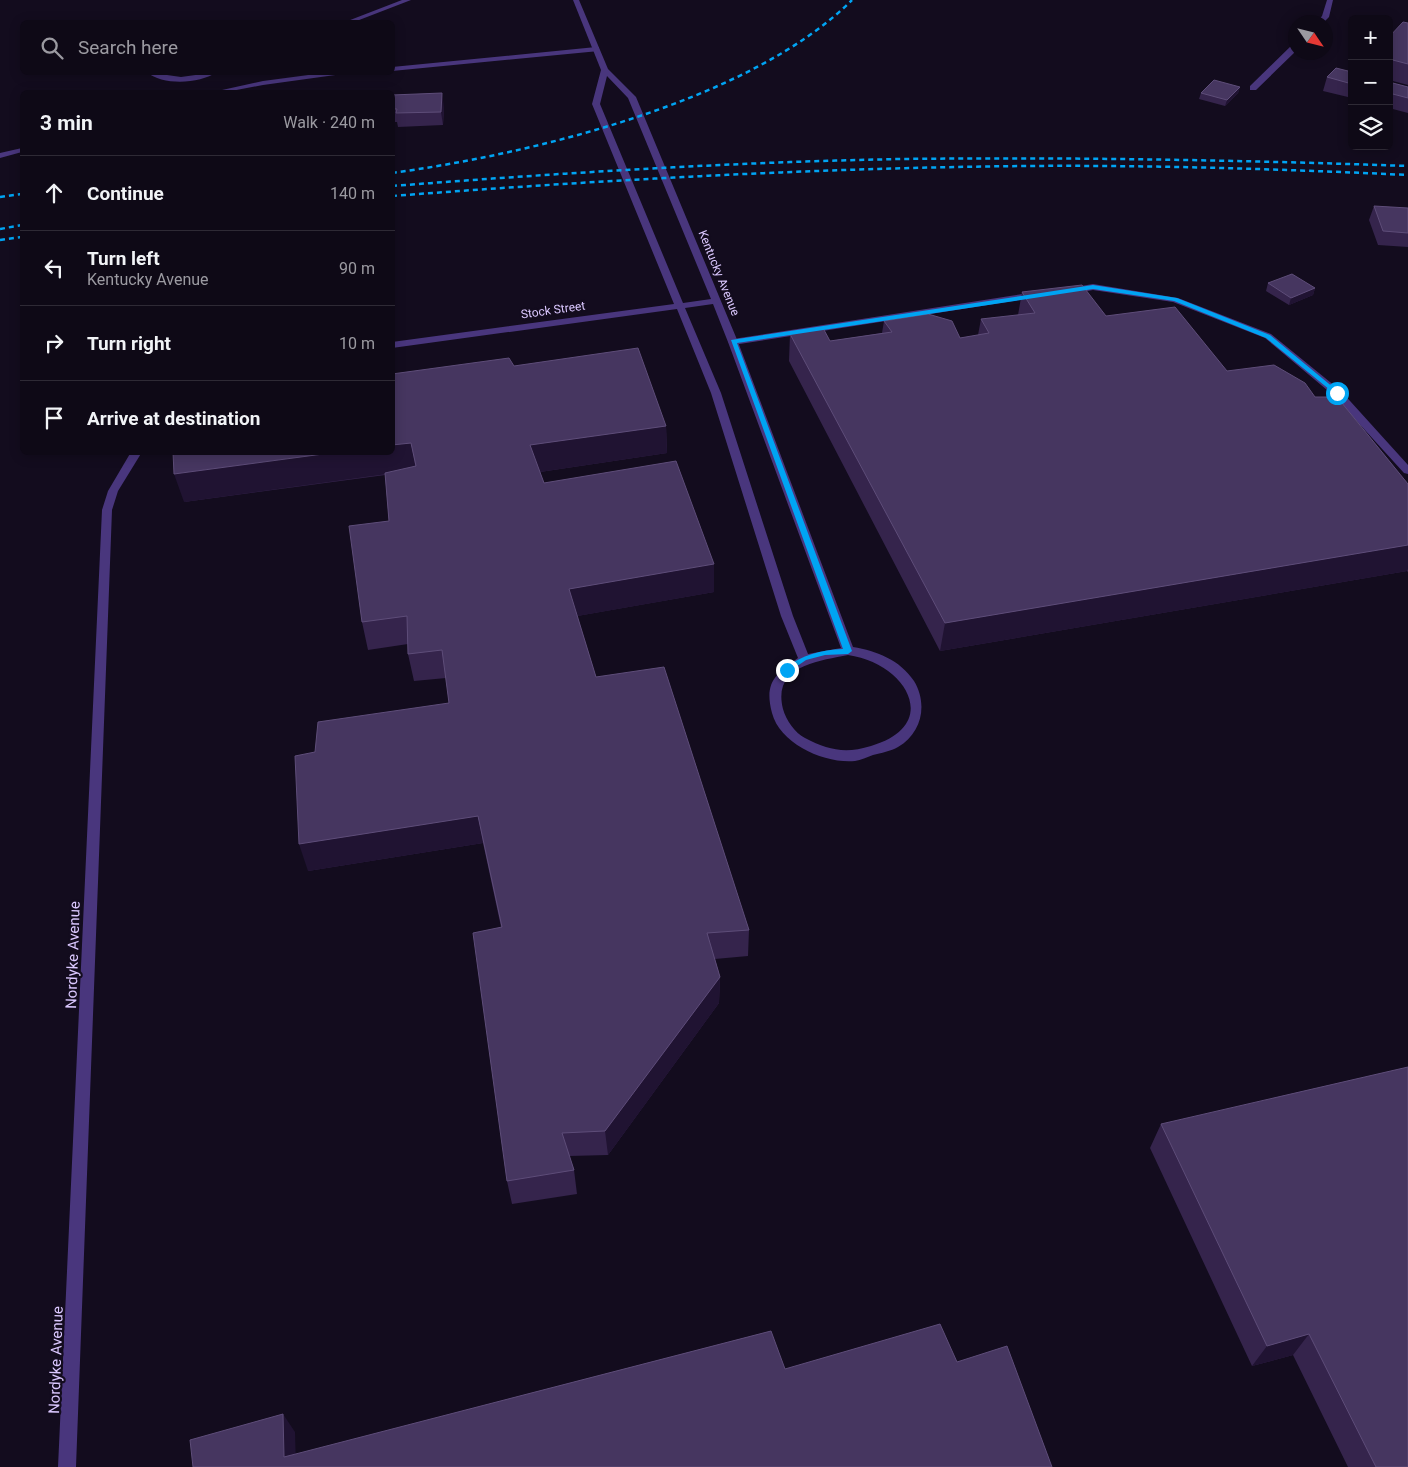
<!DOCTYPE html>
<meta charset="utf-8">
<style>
:root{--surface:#0e0916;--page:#17121f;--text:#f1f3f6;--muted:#9b9aa1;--line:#2e2a35}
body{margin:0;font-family:Roboto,sans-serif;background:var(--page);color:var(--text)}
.controls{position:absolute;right:15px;top:15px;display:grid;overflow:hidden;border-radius:8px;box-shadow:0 2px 12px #0003}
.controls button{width:45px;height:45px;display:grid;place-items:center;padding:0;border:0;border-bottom:1px solid var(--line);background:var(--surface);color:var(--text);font:25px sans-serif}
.compass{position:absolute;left:1288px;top:15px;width:45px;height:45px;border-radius:50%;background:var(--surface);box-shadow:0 2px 12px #0003;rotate:125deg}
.stop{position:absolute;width:15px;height:15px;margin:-11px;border:4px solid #00a4f3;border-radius:50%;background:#fff}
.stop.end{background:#00a4f3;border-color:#fff;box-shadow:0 1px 5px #0008}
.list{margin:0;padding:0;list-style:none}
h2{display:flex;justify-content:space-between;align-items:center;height:65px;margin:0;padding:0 20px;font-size:21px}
h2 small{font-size:16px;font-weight:400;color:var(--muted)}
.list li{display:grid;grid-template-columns:32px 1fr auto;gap:15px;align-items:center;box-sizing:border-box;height:75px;padding:0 20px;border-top:1px solid var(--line)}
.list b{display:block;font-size:19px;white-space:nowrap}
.list p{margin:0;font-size:16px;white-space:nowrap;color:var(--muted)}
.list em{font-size:16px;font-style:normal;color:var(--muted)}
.icon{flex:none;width:28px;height:28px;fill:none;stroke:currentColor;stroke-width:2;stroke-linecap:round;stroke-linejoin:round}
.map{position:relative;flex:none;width:1408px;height:1467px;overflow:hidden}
.search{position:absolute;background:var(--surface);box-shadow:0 2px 12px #0003;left:20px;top:20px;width:375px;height:55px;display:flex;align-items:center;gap:12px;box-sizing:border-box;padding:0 18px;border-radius:8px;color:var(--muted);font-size:19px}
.panel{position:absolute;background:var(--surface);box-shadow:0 2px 12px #0003;left:20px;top:90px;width:375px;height:365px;border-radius:8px}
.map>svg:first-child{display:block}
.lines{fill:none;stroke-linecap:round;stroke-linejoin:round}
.lane{fill:#49367d;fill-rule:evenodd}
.street{fill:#49367d;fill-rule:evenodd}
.rail{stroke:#00a4f3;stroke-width:2.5;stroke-dasharray:5 4;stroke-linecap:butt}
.wall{fill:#35244c}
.shaded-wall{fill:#201332}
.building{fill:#463660;stroke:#5e4d79}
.route{fill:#00a4f3}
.labels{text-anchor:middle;stroke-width:4.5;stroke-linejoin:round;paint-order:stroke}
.far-street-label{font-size:12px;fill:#dbc8ff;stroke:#130c1e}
.street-label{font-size:15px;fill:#dbc8ff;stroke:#130c1e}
</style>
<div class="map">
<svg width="1408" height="1467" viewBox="0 0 1408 1467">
<rect width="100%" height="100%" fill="#130c1e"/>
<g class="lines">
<!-- lane -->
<path class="lane" d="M402,0H411L354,22H345Z
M1327,0H1333L1329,17L1324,22H1317L1322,16Z
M1293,44H1296V51L1256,90H1250V86Z
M596,47H599V51L392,71V67Z
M146,72L181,77L217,72C199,84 164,86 146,72Z
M331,72H357L263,85L226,92H213L263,81Z
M22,148V152L0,158V153Z
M1093,284L1178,298L1271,334L1341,391L1408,465V474L1404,473L1333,395L1265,338L1173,302L1093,290L1069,294L1064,291L1069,288Z
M1036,292L1039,293V297L733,345L728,342L733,339Z"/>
<!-- street -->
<path class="street" d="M573,0H579L608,69L636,97L738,342L853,647C877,651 900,660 914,681C928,704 922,733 898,747C891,751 881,753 873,755C867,757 861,760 855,761C825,764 780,744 772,713C764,683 775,674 798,658L781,616L711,393L677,309L392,348V342L674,304L592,104L601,70ZM607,76L628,98L711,299L683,303L600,104ZM713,304L728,342L841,648L808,654L793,616L721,393L685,308ZM848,655C906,663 943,725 871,746C845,754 828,750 805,738C795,733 786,720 783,709C772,666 818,661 848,655Z
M131,452H142L118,491L112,510L76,1467H58L102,510L108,491Z"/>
<!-- rail -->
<path class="rail" d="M392,173C531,154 751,101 852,0
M392,186C562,173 732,162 902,159C1071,157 1239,160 1408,166
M392,196C603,180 813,168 1025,166C1153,165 1280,169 1408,175
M0,197L22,194
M0,229L22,225
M0,240L22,237"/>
</g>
<!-- wall -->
<path class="wall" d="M1408,23V85L1389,80V37Z
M1352,72V98L1323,91L1327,77Z
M1389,82L1408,87V113L1389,108Z
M1240,87L1238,93L1225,106L1199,99L1201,93Z
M392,95L444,107L443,125L398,127L397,122H392Z
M1374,206L1408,208V247L1378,245L1369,220Z
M1268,283L1315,288L1313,295L1289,305L1266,291Z
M1022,292L1106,316L1227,371L1315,397L1408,484V572L1407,571L940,651L789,361L790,334L830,341L882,333L884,321L960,338L978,335L981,319L1018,315Z
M514,366L666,426L667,453L540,472L544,483L714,592L577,616L596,677L749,930L748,956L715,959L720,977L719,1003L608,1155L569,1156L574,1170L577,1194L512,1204L507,1181L501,927L483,843L308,871L315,752L449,703L446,678L414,681L408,654V644L368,650L362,622L389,521L385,475L184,502Z
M1161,1124L1408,1467H1348L1293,1355L1252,1366L1150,1148Z"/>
<!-- shaded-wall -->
<path class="shaded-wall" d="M1240,87L1238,93L1225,106L1227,100Z
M442,93L444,107L443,125L441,112Z
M1315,288L1313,295L1289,305L1291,298Z
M666,426L667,453L533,473L530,445Z
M411,443L416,470L184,502L174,474L338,452H392V445Z
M1408,545V569L1407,571L940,651L945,623Z
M714,564V592L572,617L569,589Z
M478,816L483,843L308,871L299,844Z
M720,977L719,1003L608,1155L605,1131Z
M1309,1334L1293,1355L1252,1366L1267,1346Z
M283,1414L295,1432L296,1467L284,1457Z"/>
<!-- building -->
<path class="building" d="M1403,22L1408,23V64L1389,59V37Z
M1336,68L1352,72V84L1327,77Z
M1214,80L1240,87L1227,100L1201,93Z
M1389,82L1408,87V98L1389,93Z
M442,93L441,112L396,113L397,109H392V95Z
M1374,206L1408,208V233L1383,231Z
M1292,274L1315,288L1291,298L1268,283Z
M1082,285L1106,316L1175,307L1227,371L1274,365L1305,383L1315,397H1337L1408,484V545L945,623L790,334L823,328L830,341L892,332L884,321L928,314L952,321L960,338L989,333L981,319L1035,313L1022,292Z
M638,348L666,426L530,445L544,483L676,461L714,564L569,589L596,677L664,667L749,930L707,933L720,977L605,1131L562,1133L574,1170L507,1181L473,933L502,927L478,816L299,844L295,756L315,752L318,722L449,703L442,650L408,654L407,616L362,622L349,526L389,521L385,473L416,466L411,443L392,445V374L509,358L514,366Z
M173,452H338L174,474Z
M1408,1067V1467H1376L1309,1334L1267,1346L1161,1124Z
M940,1324L957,1362L1007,1346L1052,1467H193L190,1440L283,1414L284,1457L771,1331L785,1369Z"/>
<!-- route -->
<path class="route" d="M1093,285L1177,298L1270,335L1340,393L1335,394L1266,338L1174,301L1093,289L737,343L852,651L848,654L825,655L806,660L790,671H784V668C803,655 820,650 843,649L731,340Z"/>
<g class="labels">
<!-- far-street labels -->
<g class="far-street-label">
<text transform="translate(719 273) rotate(68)" y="4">Kentucky Avenue</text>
<text transform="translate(553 310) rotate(-8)" y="4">Stock Street</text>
</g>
<!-- street labels -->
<g class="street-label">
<text transform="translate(73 955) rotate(-88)" y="5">Nordyke Avenue</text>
<text transform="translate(56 1360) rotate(-88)" y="5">Nordyke Avenue</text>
</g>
</g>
</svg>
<div class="controls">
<button>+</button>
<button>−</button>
<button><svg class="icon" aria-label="layers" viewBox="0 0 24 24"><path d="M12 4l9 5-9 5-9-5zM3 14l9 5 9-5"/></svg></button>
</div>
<svg class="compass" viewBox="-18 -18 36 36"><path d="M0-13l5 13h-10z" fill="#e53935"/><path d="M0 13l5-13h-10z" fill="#9b9aa1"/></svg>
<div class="stop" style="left:1337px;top:393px"></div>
<div class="stop end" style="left:787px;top:670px"></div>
<div class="search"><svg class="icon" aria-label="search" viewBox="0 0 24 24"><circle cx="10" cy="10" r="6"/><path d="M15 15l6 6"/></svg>Search here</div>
<section class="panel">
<h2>3 min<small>Walk · 240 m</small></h2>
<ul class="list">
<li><svg class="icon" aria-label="ahead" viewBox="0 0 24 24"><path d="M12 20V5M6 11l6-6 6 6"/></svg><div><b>Continue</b></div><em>140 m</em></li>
<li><svg class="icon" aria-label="left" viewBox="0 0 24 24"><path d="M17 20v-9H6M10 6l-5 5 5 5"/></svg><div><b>Turn left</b><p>Kentucky Avenue</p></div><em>90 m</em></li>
<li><svg class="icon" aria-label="right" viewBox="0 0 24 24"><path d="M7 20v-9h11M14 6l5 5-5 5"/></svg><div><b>Turn right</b></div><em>10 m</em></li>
<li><svg class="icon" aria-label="arrive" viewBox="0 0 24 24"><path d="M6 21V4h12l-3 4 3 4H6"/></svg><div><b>Arrive at destination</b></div></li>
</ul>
</section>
</div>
